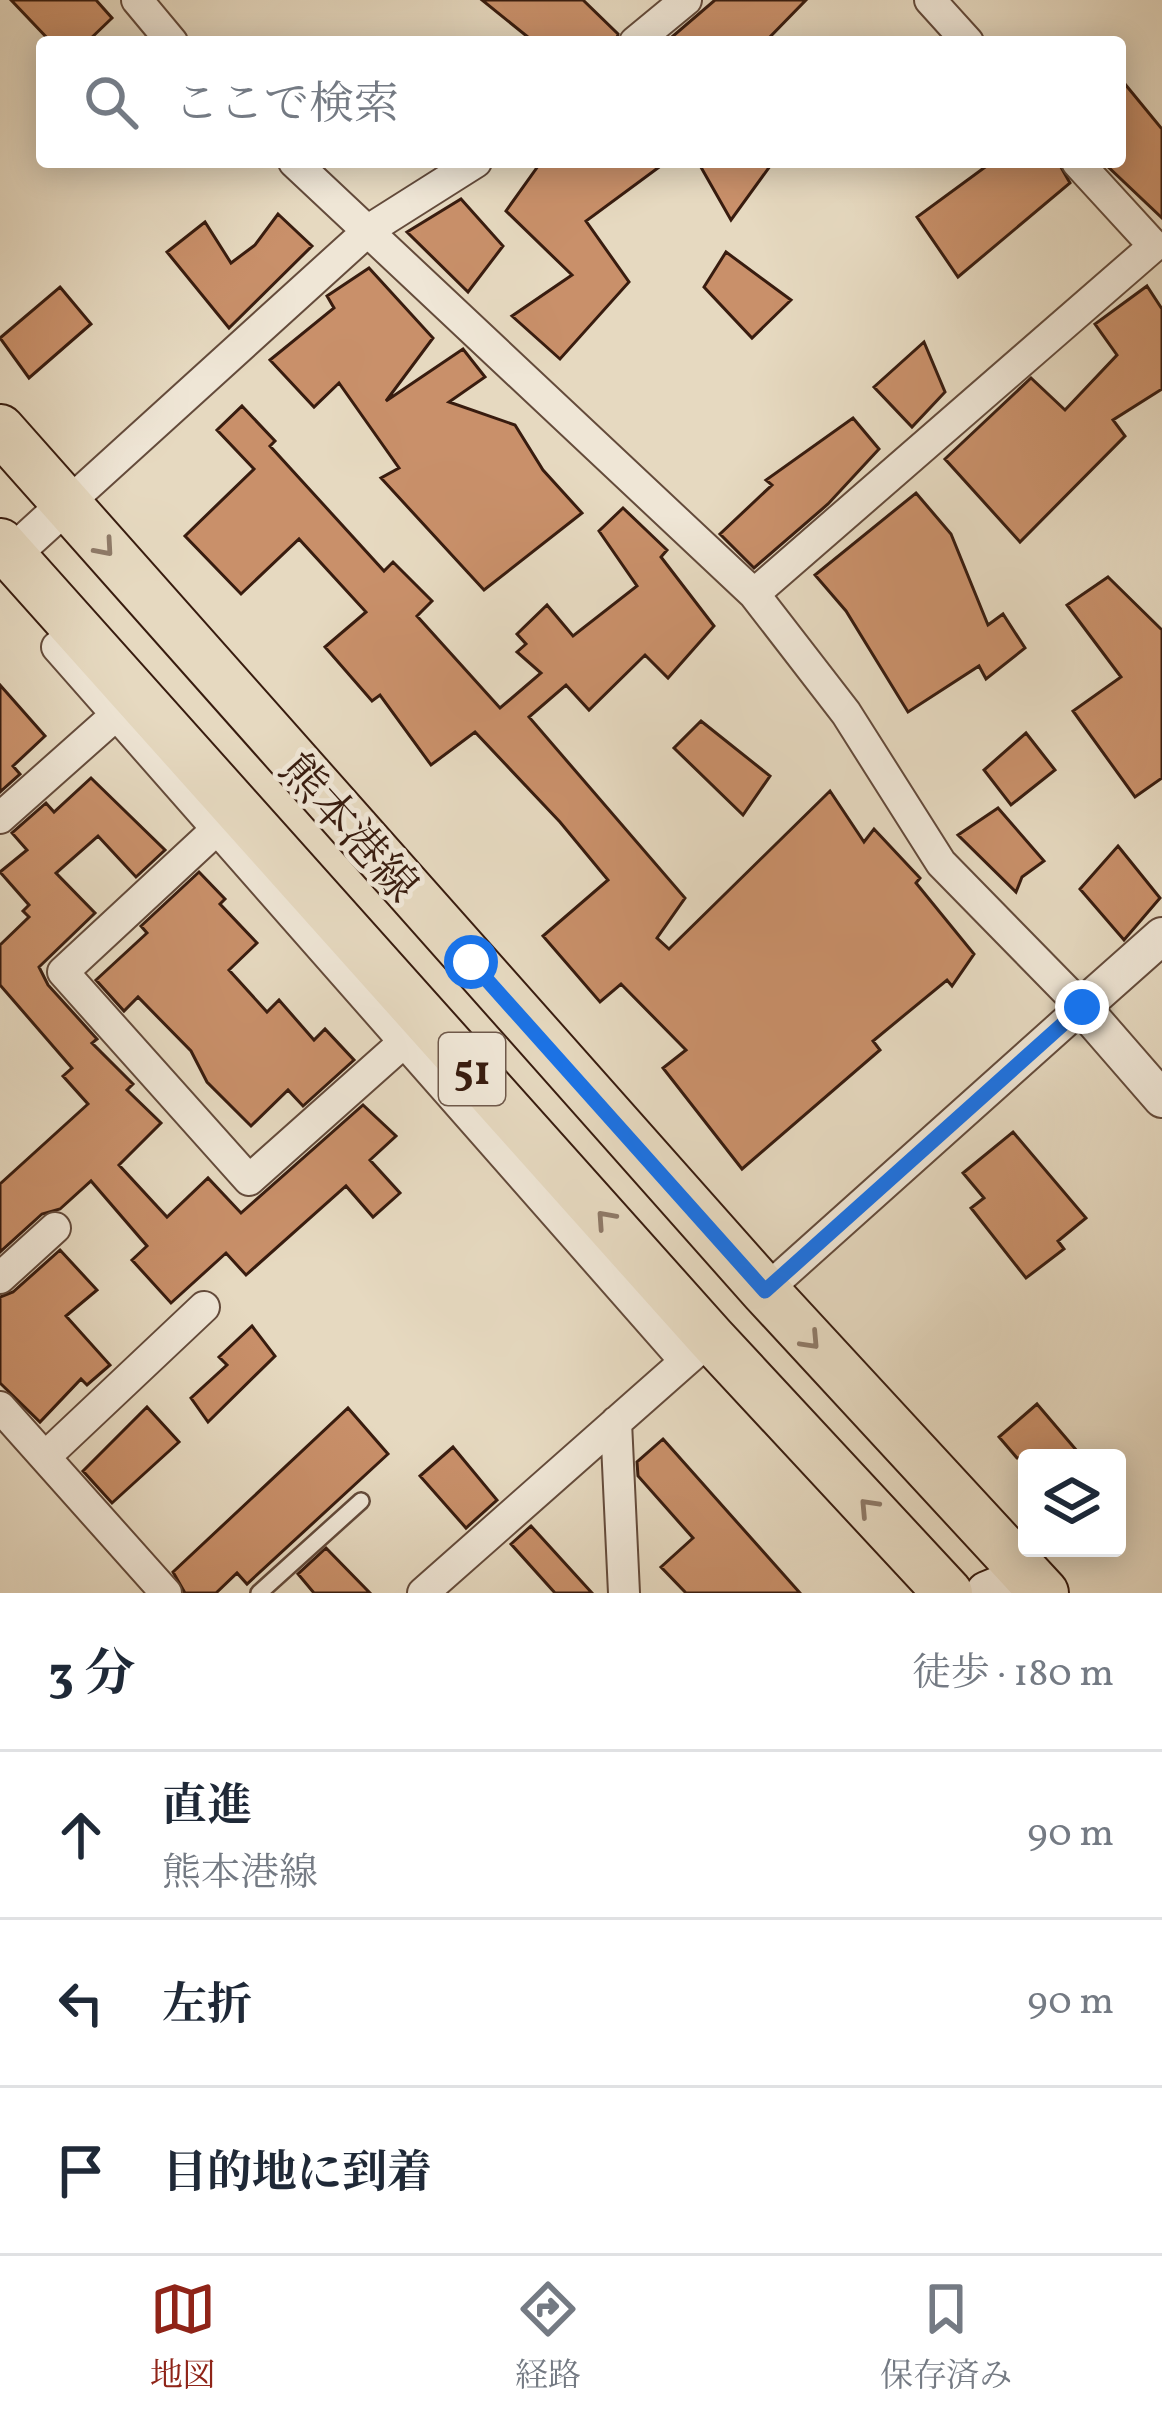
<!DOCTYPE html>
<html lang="ja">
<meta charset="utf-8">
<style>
:root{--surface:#fff;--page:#f2f2f3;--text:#1f2937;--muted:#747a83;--line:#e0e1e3;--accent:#8f2418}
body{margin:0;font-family:Vollkorn,"Noto Serif JP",serif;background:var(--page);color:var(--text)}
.controls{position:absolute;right:36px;bottom:36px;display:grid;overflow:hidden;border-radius:12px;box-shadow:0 6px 30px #0003}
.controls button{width:108px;height:108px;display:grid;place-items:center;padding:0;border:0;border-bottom:3px solid var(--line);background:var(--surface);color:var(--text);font:60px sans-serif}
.stop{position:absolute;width:36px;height:36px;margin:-27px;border:9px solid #1a73e8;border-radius:50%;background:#fff}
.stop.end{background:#1a73e8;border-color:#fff;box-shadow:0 3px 12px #0008}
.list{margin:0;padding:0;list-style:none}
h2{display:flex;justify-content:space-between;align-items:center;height:156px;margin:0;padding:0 48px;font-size:51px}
h2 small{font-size:39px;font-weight:400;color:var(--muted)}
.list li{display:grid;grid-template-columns:78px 1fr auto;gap:36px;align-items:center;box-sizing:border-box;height:168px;padding:0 48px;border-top:3px solid var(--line)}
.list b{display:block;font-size:45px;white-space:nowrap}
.list p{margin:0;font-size:39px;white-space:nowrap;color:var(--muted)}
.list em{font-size:39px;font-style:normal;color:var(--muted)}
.icon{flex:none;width:66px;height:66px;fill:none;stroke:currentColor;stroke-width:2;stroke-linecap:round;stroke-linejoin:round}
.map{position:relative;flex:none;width:1162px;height:1593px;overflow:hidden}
.search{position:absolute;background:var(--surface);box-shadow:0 6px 30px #0003;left:36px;right:36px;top:36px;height:132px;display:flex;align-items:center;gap:30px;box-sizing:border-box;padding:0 42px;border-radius:12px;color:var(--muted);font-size:45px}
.sheet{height:660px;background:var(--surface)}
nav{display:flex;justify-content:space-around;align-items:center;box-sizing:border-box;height:168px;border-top:3px solid var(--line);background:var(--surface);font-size:33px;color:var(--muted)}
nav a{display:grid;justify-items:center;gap:6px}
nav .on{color:var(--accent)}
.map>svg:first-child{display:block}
.building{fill:#c9906a;stroke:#381c0f;stroke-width:3}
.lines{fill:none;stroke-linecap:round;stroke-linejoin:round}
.service-casing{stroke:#644b3b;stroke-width:20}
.minor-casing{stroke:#644b3b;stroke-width:34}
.tertiary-casing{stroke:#644b3b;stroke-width:40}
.secondary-casing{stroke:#381c0f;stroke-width:46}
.primary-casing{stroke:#381c0f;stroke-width:52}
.service{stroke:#efe6d6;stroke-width:15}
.minor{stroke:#efe6d6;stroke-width:30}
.tertiary{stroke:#efe6d6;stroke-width:36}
.secondary{stroke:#efe6d6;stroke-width:42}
.primary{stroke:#e6d9c0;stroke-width:48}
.oneway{stroke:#8f7a68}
.route{stroke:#1a73e8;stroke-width:15}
.labels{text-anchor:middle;stroke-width:10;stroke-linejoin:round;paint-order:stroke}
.shield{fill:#efe6d6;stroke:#6f594b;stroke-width:3}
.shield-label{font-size:42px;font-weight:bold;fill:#381c0f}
.street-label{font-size:45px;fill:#381c0f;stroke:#efe6d6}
</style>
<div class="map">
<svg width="1162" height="1593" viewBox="0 0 1162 1593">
<rect width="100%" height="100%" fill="#e6d9c0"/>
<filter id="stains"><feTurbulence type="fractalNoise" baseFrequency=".00167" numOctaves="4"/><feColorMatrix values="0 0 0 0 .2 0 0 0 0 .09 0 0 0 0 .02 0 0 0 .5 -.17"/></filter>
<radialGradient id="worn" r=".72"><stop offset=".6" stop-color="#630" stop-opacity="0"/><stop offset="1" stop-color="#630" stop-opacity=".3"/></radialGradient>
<!-- building -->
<path class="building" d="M11,0H96L112,18L87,42H51Z
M482,0H583L618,34L616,42H534Z
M715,0H806L765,42H666Z
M1120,78L1162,129V218L1103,162H1120Z
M541,162H666L586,221L629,282L560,359L512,316L572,275L506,211Z
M698,162H773L731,220Z
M992,162H1058L1070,183L958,277L917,217Z
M461,199L503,246L468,292L407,232Z
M278,214L312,246L229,328L167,252L205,222L231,263L255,245Z
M726,252L791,300L752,338L704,287Z
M369,268L433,338L386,401L463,349L485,377L449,402L515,425L543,470L582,513L484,590L381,478L399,468L339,383L314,407L270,360L334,308L327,296Z
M1147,286L1162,309V389L1113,420L1125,436L1020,542L945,459L1031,378L1065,410L1117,355L1095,324Z
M60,287L91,324L29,378L0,338Z
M924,342L945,392L912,427L874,387Z
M242,406L275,441L270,446L384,571L393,562L432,601L417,616L500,708L541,673L517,652L526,644L517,634L547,605L573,636L637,586L599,531L623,508L667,550L661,557L714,626L668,678L645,655L589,710L566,685L529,717L685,898L657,938L669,949L830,791L864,842L874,829L920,878L916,883L974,954L952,986L947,980L873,1041L880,1050L742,1169L663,1068L686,1050L621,984L600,1002L543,936L608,880L560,822L475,732L431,765L380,695L372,701L325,647L366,612L299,539L241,594L185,536L254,469L217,430Z
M853,418L879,449L828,504L754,568L720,534L772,485L766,480Z
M916,493L951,534L988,625L1003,614L1025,648L986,679L979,666L908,712L846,611L815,575Z
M1108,577L1162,630V778L1135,797L1073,711L1121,677L1067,605Z
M0,685L45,736L13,766L20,774L0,792Z
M701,721L770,776L743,815L674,748Z
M1026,733L1055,770L1011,805L984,770Z
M91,778L165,850L136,877L98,836L56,873L95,913L39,967L48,985L97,1039L92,1043L133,1084L127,1090L161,1123L119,1165L167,1217L208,1178L241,1213L363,1105L396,1136L370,1160L400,1193L373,1217L346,1186L246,1275L226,1253L171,1303L132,1260L147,1246L91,1181L60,1209L42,1214L0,1252V1184L88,1104L63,1076L72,1068L0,985V945L29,917L23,911L29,905L0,872L27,850L12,833L46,803L54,812Z
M998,808L1044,861L1022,877L1016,892L958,835Z
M1118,846L1160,898L1124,940L1080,889Z
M199,872L225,899L220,904L257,943L229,970L267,1012L279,1000L314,1040L325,1029L354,1060L303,1106L288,1090L251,1126L207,1082L191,1051L138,997L124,1011L96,980L147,933L141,926Z
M1013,1132L1086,1218L1058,1241L1064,1249L1026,1278L971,1208L984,1198L963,1173Z
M60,1250L97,1290L66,1316L110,1365L87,1385L81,1379L40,1422L0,1383V1297L13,1292Z
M252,1326L275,1356L208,1422L191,1398L227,1365L219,1357Z
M1037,1404L1083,1458H1017L999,1437Z
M147,1407L179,1442L112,1503L83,1471Z
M348,1408L388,1454L247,1584L237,1573L216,1593H185L173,1572Z
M663,1439L800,1593H686L661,1567L693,1538L638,1476L637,1462Z
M453,1447L497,1500L466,1528L420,1476Z
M531,1526L592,1593H555L511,1544Z
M326,1548L370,1593H314L298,1574Z"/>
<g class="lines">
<!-- service casing -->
<g class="service-casing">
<path id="service" d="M259,1593L361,1501"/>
</g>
<!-- minor casing -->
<g class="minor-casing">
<path id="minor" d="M137,0L172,42
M930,0L968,42
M635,42L686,0
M294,162L754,594L846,713L941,863L1082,1007L765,1291
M67,504L370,229L476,162
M754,594L1154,246L1077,162
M57,647L685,1361
M0,818L116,715
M217,829L63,972L249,1180L404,1042
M0,1278L55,1228
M0,1407L166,1593
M616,1422L624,1593
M45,1457L204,1307
M423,1593L698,1350"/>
</g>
<!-- tertiary casing -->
<g class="tertiary-casing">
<path id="tertiary" d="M11,555L67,504
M1162,936L1082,1007L1162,1099"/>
</g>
<!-- secondary casing -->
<g class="secondary-casing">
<path id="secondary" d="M987,1593L1028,1576"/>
</g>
<!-- primary casing -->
<g class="primary-casing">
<path id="primary" d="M0,429L765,1291L1044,1593
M0,543L711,1338L948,1593"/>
</g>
<!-- service -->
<use href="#service" class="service"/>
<!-- minor -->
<use href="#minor" class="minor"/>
<!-- tertiary -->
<use href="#tertiary" class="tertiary"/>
<!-- secondary -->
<use href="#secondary" class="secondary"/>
<!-- primary -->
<use href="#primary" class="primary"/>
</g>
<!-- one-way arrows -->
<defs><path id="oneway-chevron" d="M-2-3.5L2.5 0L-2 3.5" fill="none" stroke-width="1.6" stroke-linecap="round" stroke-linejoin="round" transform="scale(3)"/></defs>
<g class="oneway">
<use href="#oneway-chevron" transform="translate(105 548) rotate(49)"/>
<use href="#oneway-chevron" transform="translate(605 1219) rotate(-132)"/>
<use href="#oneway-chevron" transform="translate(811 1341) rotate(47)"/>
<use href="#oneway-chevron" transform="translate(868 1507) rotate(-133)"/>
</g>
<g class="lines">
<!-- route -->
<path class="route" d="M471,962L765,1291L1082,1007"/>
</g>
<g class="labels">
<!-- shield labels -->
<rect class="shield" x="439" y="1033" width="66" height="72" rx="9"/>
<g class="shield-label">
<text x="472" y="1084">51</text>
</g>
<!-- street labels -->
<g class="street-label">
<text transform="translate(350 827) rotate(48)" y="16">熊本港線</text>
</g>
</g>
<rect width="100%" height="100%" filter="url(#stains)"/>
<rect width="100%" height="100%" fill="url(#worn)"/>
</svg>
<div class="controls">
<button><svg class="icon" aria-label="layers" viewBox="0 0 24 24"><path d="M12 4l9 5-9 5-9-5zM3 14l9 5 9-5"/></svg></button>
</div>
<div class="stop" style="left:471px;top:962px"></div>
<div class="stop end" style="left:1082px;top:1007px"></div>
<div class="search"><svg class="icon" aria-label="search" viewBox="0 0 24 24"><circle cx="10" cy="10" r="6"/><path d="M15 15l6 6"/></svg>ここで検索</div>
</div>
<section class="sheet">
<h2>3 分<small>徒歩 · 180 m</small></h2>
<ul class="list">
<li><svg class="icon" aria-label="ahead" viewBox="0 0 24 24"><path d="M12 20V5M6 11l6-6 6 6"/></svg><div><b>直進</b><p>熊本港線</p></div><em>90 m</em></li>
<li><svg class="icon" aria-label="left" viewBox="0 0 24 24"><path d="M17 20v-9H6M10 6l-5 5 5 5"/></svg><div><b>左折</b></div><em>90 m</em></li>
<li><svg class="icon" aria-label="arrive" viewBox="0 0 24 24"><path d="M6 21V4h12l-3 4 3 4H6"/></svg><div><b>目的地に到着</b></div></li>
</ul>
</section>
<nav>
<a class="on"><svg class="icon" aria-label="map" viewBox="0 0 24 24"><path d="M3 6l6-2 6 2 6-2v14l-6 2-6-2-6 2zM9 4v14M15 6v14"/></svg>地図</a>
<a><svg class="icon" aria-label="directions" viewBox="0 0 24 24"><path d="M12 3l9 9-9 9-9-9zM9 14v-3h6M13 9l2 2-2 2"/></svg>経路</a>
<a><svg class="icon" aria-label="saved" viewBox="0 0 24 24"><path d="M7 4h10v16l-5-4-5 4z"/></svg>保存済み</a>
</nav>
